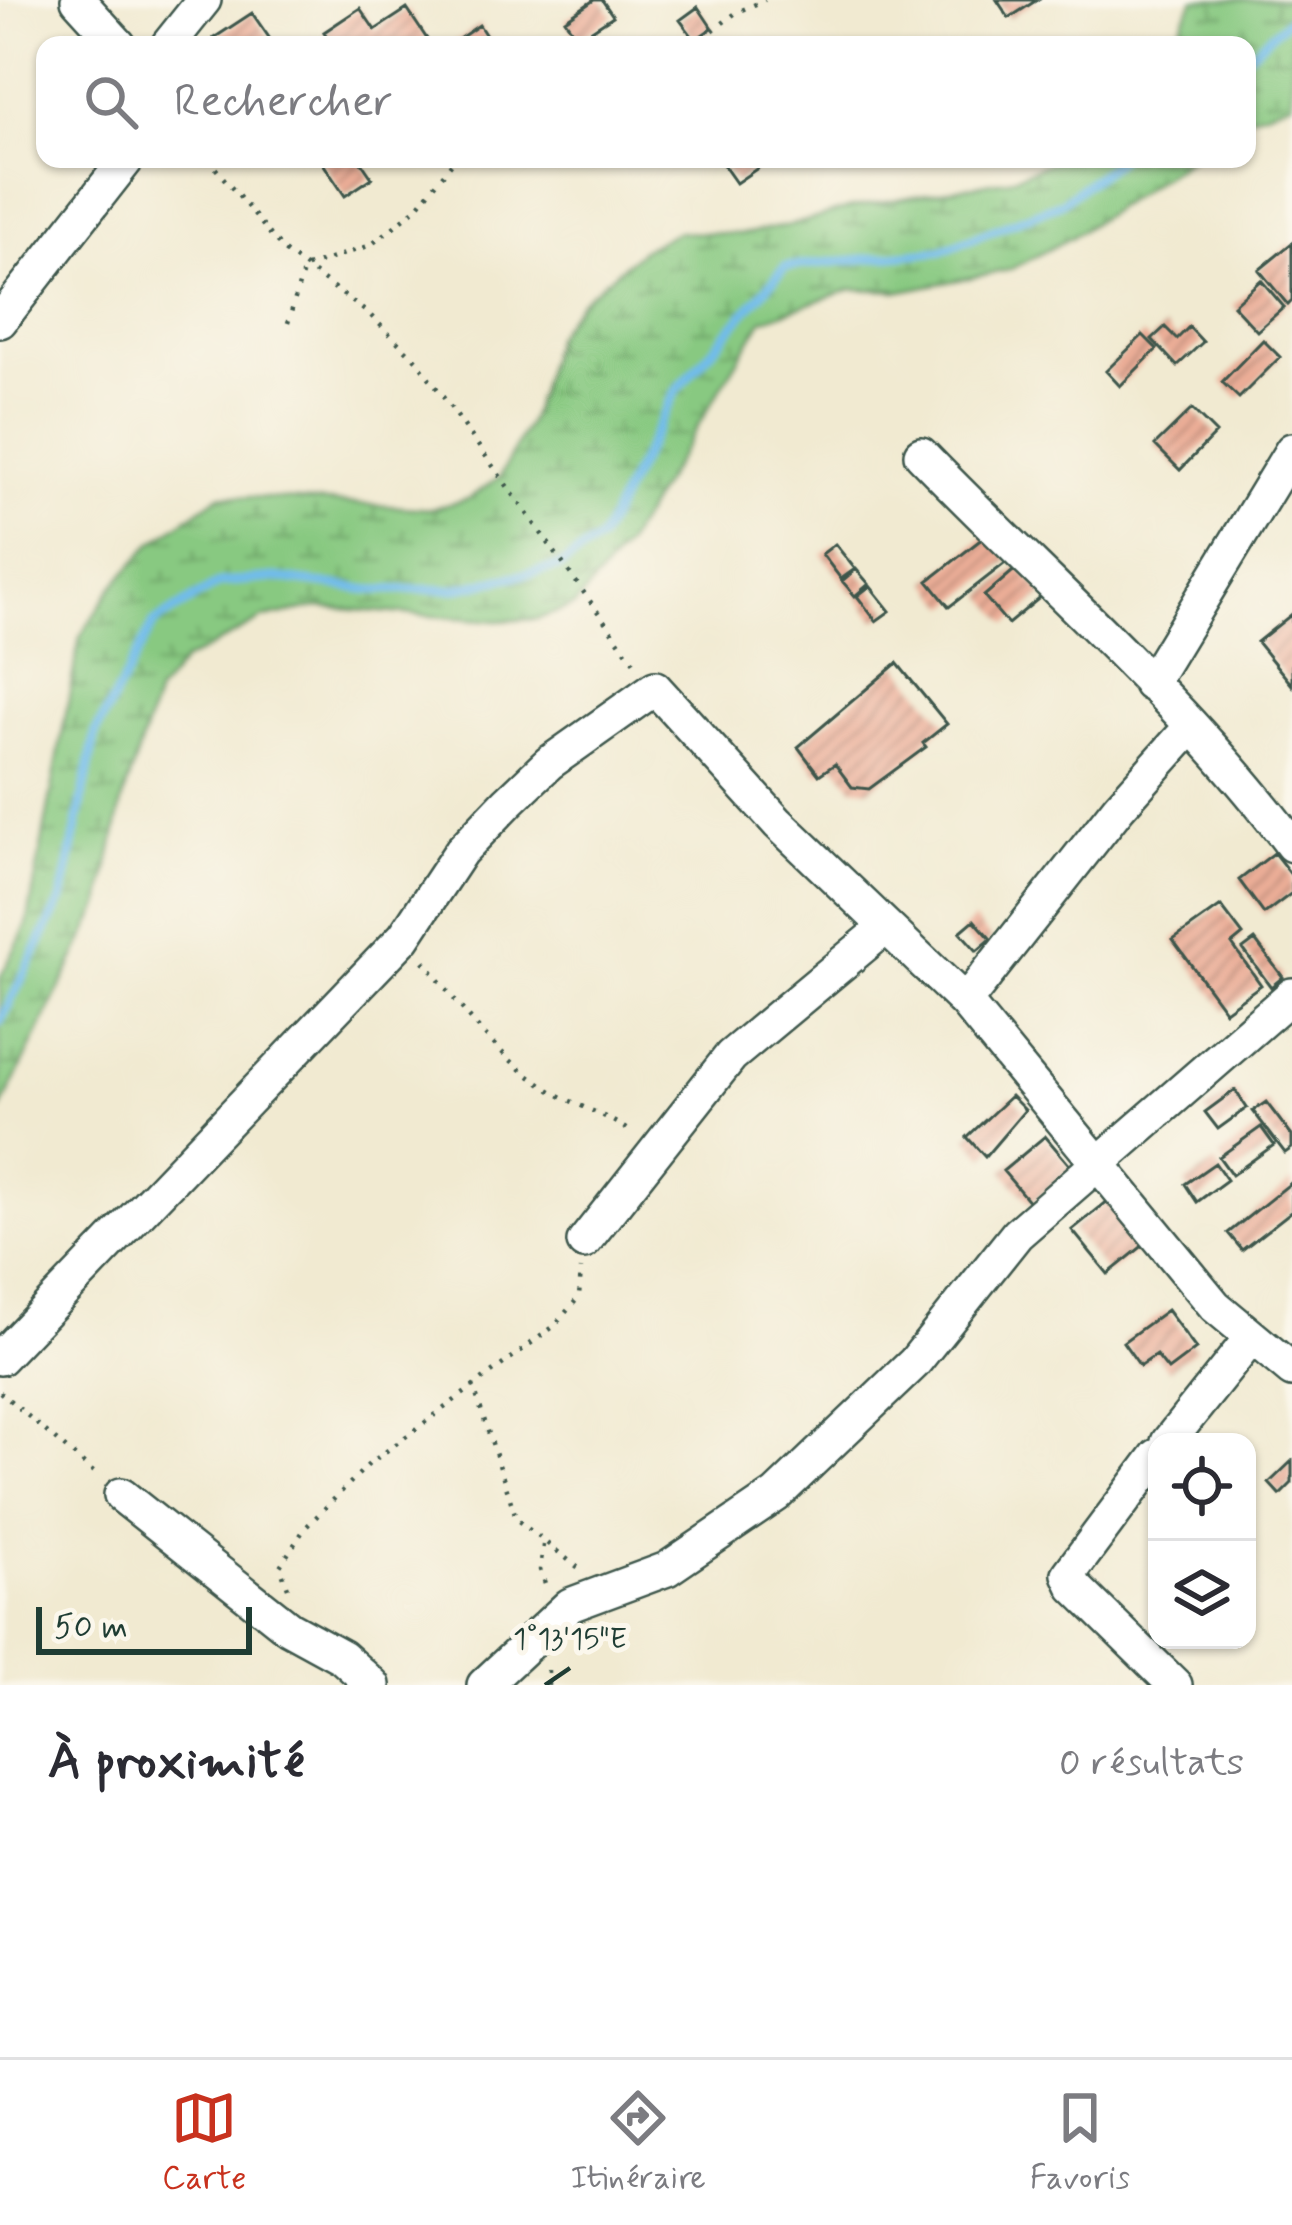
<!DOCTYPE html>
<html lang="fr">
<meta charset="utf-8">
<style>
:root{--surface:#fff;--page:#f2f2f3;--text:#2b2b33;--muted:#7c7c81;--line:#e1e1e2;--accent:#c8321e}
body{margin:0;font-family:Mynerve,sans-serif;background:var(--page);color:var(--text)}
.controls{position:absolute;right:36px;bottom:36px;display:grid;overflow:hidden;border-radius:24px;box-shadow:0 3px 9px #0004}
.controls button{width:108px;height:108px;display:grid;place-items:center;padding:0;border:0;border-bottom:3px solid var(--line);background:var(--surface);color:var(--text);font:60px sans-serif}
.scale{position:absolute;left:36px;bottom:30px;width:216px;box-sizing:border-box;padding-left:12px;border:6px solid #1f3d34;border-top:0;font-size:33px;line-height:42px;white-space:nowrap;color:#1f3d34;-webkit-text-stroke:9px #fbf7ec;paint-order:stroke}
.list{margin:0;padding:0;list-style:none}
h2{display:flex;justify-content:space-between;align-items:center;height:156px;margin:0;padding:0 48px;font-size:51px}
h2 small{font-size:39px;font-weight:400;color:var(--muted)}
.icon{flex:none;width:66px;height:66px;fill:none;stroke:currentColor;stroke-width:2;stroke-linecap:round;stroke-linejoin:round}
.map{position:relative;flex:none;width:1292px;height:1685px;overflow:hidden}
.search{position:absolute;background:var(--surface);box-shadow:0 3px 9px #0004;left:36px;right:36px;top:36px;height:132px;display:flex;align-items:center;gap:30px;box-sizing:border-box;padding:0 42px;border-radius:24px;color:var(--muted);font-size:45px}
.sheet{height:372px;background:var(--surface)}
nav{display:flex;justify-content:space-around;align-items:center;box-sizing:border-box;height:168px;border-top:3px solid var(--line);background:var(--surface);font-size:33px;color:var(--muted)}
nav a{display:grid;justify-items:center;gap:6px}
nav .on{color:var(--accent)}
.map>svg:first-child{display:block}
.wetland{fill:url(#wetland-marsh);stroke:#54835a;stroke-width:3}
.lines{fill:none;stroke-linecap:round;stroke-linejoin:round}
.stream{stroke:#71bcea;stroke-width:9}
.building{fill:url(#building-hatch)}
.street-casing{stroke:#3e574c;stroke-width:38}
.path{stroke:#3e574c;stroke-width:4.5;stroke-dasharray:3 9;stroke-linecap:butt}
.street{stroke:#fff;stroke-width:33}
.ticks{fill:none;stroke:#1f3d34;stroke-width:4.5}
.ticks-label{font-size:30px;text-anchor:middle;fill:#1f3d34;stroke:#fbf7ec;stroke-width:10;stroke-linejoin:round;paint-order:stroke}
</style>
<div class="map">
<svg width="1292" height="1685" viewBox="0 0 1292 1685">
<defs>
<pattern id="wetland-marsh" width="20" height="14" patternUnits="userSpaceOnUse" patternTransform="scale(3)"><rect width="20" height="14" fill="#88c981"/><path d="M1 5h8M5 5V1M11 12h8M15 12V8" fill="none" stroke="#6fa46a"/></pattern>
<pattern id="building-hatch" width="6" height="6" patternUnits="userSpaceOnUse" patternTransform="scale(3)"><rect width="6" height="6" fill="#ebad97"/><path d="M-1 1l2-2M0 6l6-6M5 7l2-2" fill="none" stroke="#be8e7c"/></pattern>
</defs>
<rect width="100%" height="100%" fill="#fbf7ec"/>
<filter id="ink" filterUnits="userSpaceOnUse"><feTurbulence type="fractalNoise" baseFrequency=".00833" numOctaves="2"/><feDisplacementMap in="SourceGraphic" scale="24" xChannelSelector="R" yChannelSelector="G"/><feConvolveMatrix kernelMatrix="1 2 1 2 8 2 1 2 1" color-interpolation-filters="sRGB"/></filter>
<filter id="wash" filterUnits="userSpaceOnUse"><feTurbulence type="fractalNoise" baseFrequency=".004" numOctaves="4" result="noise"/><feDisplacementMap in="SourceGraphic" scale="48" xChannelSelector="R" yChannelSelector="G"/><feGaussianBlur stdDeviation="2.7" result="paint"/><feColorMatrix in="noise" values="0 0 0 0 0 0 0 0 0 0 0 0 0 0 0 0 0 1.4 0 .05"/><feComposite in="paint" operator="in"/></filter>
<g filter="url(#wash)">
<rect width="100%" height="100%" fill="#f1ead1"/>
<!-- wetland -->
<path class="wetland" d="M1194,0H1292V102L1247,117V45H1171Z
M1058,159H1189L1070,238L1009,270L901,291L852,289L762,320L626,544L574,606L537,619L497,621L318,607L264,618L183,662L157,693L122,802L101,904L0,1111V978L27,925L80,637L111,589L151,544L220,495L431,509L468,499L500,477L531,417L555,335L579,303L642,250L676,232L743,234L796,224L849,208L1009,179Z"/>
<g class="lines">
<!-- stream -->
<path class="stream" d="M1247,56L1292,16
M0,1022L62,899L96,732L154,623L219,583L275,578L371,590L454,589L559,567L600,539L676,391L785,267L941,251L1061,203L1119,159"/>
</g>
<g id="blocks">
<!-- building -->
<path class="building" d="M594,0H602L613,16L578,39L565,20Z
M997,0H1037L1009,18Z
M698,7L712,28L695,40L680,20Z
M360,8L375,30L407,9L431,45H333L324,32Z
M252,13L270,39L265,45H219L214,38Z
M479,25L492,45H450Z
M320,159H359L372,178L345,196Z
M727,159H771L736,183L722,163Z
M1292,243V301L1288,305L1259,270Z
M1261,280L1284,307L1257,331L1233,305Z
M1165,327L1177,339L1189,327L1203,342L1177,366L1152,339Z
M1143,335L1157,349L1120,386L1106,371Z
M1263,340L1280,357L1239,398L1222,382Z
M1192,409L1216,433L1180,470L1155,445Z
M988,534L1008,561L949,607L928,581Z
M835,544L855,569L841,579L822,554Z
M1019,566L1043,595L1008,624L984,596Z
M856,569L869,584L855,596L842,581Z
M870,586L890,611L876,621L857,596Z
M1292,614V685L1257,642Z
M897,663L947,724L923,743L926,747L869,789L852,787L835,764L819,775L798,747Z
M1274,853L1292,876V893L1264,914L1239,880Z
M1221,906L1243,935L1232,944L1261,985L1225,1011L1173,940Z
M974,920L991,939L977,951L960,932Z
M1255,940L1283,977L1271,987L1243,949Z
M1235,1090L1247,1108L1218,1129L1205,1112Z
M1011,1096L1025,1110L985,1157L967,1137Z
M1266,1102L1292,1136V1148L1285,1153L1253,1111Z
M1261,1127L1274,1145L1232,1175L1219,1157Z
M1045,1136L1072,1168L1030,1203L1003,1171Z
M1215,1163L1227,1180L1197,1202L1185,1184Z
M1292,1182V1211L1242,1250L1228,1233Z
M1109,1200L1145,1244L1108,1274L1072,1230Z
M1167,1310L1196,1349L1168,1370L1156,1355L1140,1366L1123,1342Z
M1292,1461V1483L1280,1495L1269,1483Z"/>
</g>
</g>
<g filter="url(#ink)">
<use href="#blocks" fill-opacity="0" stroke="#3e574c" stroke-width="3"/>
<g class="lines">
<!-- street casing -->
<g class="street-casing">
<path id="street" d="M78,0L119,45
M168,45L204,0
M0,321L127,159
M921,454C1045,582 1185,702 1292,845
M1150,684L1292,450
M965,1002L1119,807L1190,728
M584,1242L731,1056L885,928
M0,1358L404,937L461,851L508,802L549,763L655,688L778,823L965,1002L1215,1306L1292,1370
M1168,1442L1251,1338
M1157,1456L1069,1574L1075,1587L1175,1685
M121,1495L289,1628L342,1657L373,1685
M484,1685L570,1605L667,1569L776,1495L914,1363L1017,1234L1292,995"/>
</g>
<!-- path -->
<path class="path" d="M694,45L737,12L765,0
M208,159L284,251L369,314L418,362L636,665
M288,323L304,268L371,245L416,209L455,159
M424,961C460,1007 503,1064 555,1093C580,1107 605,1114 629,1131
M473,1385L517,1520L580,1569
M0,1392L98,1476
M543,1545L540,1570L546,1586
M288,1588L280,1566L305,1528L369,1464L553,1327L579,1297L581,1269
M548,1685V1668"/>
<!-- street -->
<use href="#street" class="street"/>
</g>
</g>
<!-- ticks -->
<path class="ticks" d="M545,1685L570,1668"/>
<g class="ticks-label">
<text x="570" y="1648">1°13'15"E</text>
</g>
</svg>
<div class="controls">
<button><svg class="icon" aria-label="locate" viewBox="0 0 24 24"><circle cx="12" cy="12" r="6"/><path d="M12 2v4M12 18v4M2 12h4M18 12h4"/></svg></button>
<button><svg class="icon" aria-label="layers" viewBox="0 0 24 24"><path d="M12 4l9 5-9 5-9-5zM3 14l9 5 9-5"/></svg></button>
</div>
<div class="scale">50 m</div>
<div class="search"><svg class="icon" aria-label="search" viewBox="0 0 24 24"><circle cx="10" cy="10" r="6"/><path d="M15 15l6 6"/></svg>Rechercher</div>
</div>
<section class="sheet">
<h2>À proximité<small>0 résultats</small></h2>
<ul class="list">
</ul>
</section>
<nav>
<a class="on"><svg class="icon" aria-label="map" viewBox="0 0 24 24"><path d="M3 6l6-2 6 2 6-2v14l-6 2-6-2-6 2zM9 4v14M15 6v14"/></svg>Carte</a>
<a><svg class="icon" aria-label="directions" viewBox="0 0 24 24"><path d="M12 3l9 9-9 9-9-9zM9 14v-3h6M13 9l2 2-2 2"/></svg>Itinéraire</a>
<a><svg class="icon" aria-label="saved" viewBox="0 0 24 24"><path d="M7 4h10v16l-5-4-5 4z"/></svg>Favoris</a>
</nav>
